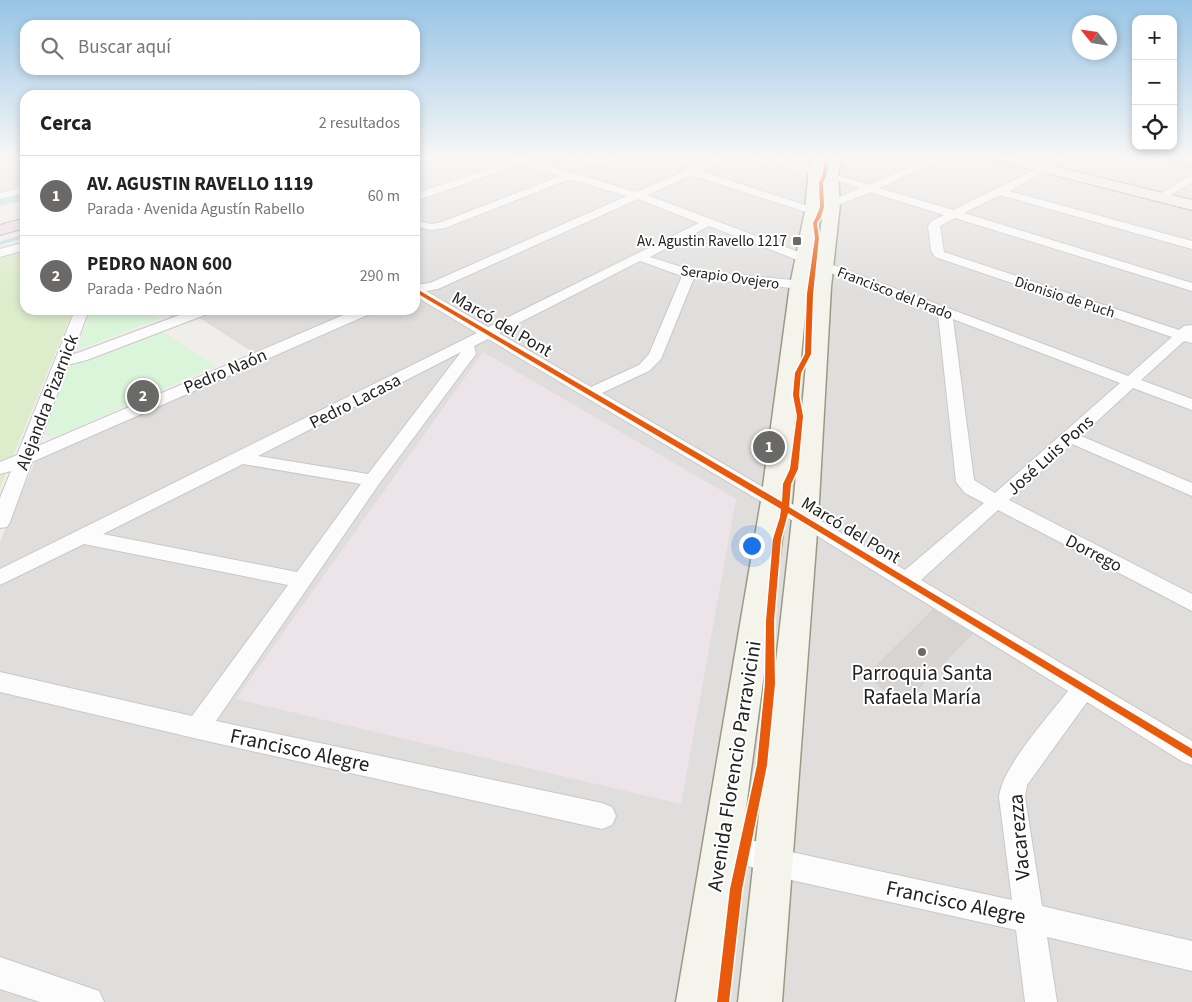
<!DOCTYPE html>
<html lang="es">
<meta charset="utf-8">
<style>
:root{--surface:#fff;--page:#f6f6f6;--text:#222;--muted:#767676;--line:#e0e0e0;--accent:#6a6968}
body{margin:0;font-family:"Source Sans 3",sans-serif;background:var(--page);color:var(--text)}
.controls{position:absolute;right:15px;top:15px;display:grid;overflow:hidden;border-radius:10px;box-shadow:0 2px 8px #0003}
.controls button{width:45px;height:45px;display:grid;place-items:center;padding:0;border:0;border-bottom:1px solid var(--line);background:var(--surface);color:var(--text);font:25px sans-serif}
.compass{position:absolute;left:1072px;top:15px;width:45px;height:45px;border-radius:50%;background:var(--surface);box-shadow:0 2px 8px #0003;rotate:300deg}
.you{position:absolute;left:751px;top:545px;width:18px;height:18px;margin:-12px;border:4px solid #fff;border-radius:50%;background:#1a73e8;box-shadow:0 0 0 8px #1a73e833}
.badge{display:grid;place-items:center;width:32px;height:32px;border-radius:50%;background:var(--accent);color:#fff;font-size:16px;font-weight:700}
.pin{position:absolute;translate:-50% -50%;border:2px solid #fff;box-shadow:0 1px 5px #0006}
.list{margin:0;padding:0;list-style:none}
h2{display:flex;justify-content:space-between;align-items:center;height:65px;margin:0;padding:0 20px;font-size:21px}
h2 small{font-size:16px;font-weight:400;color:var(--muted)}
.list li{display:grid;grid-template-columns:32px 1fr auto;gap:15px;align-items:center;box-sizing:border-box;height:80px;padding:0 20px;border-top:1px solid var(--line)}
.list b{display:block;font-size:19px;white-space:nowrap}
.list p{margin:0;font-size:16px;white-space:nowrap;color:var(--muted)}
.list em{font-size:16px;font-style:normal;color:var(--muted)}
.icon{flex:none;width:28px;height:28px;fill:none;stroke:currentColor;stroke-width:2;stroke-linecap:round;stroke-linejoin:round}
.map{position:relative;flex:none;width:1192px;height:1002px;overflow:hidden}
.search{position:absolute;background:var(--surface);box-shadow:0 2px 8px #0003;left:20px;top:20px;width:400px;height:55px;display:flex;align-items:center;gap:12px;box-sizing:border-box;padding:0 18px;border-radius:15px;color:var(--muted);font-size:19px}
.panel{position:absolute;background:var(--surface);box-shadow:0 2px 8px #0003;left:20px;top:90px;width:400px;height:225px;border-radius:15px}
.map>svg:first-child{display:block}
.residential{fill:#dfdedc}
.industrial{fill:#ede4e9}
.grass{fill:#ddeccb}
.park{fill:#daf5da}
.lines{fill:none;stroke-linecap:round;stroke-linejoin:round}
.stream{stroke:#bfdbe3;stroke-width:3}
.canal{fill:#bfdbe3;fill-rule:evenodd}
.building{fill:#d7d4d2;stroke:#d3d0cc}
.street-casing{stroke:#c9c8c7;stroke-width:2}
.secondary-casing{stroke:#999a82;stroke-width:3}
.primary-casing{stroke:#a79c86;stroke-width:2}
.highway-casing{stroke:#c5a2ac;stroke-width:2}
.street{fill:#fdfcfc;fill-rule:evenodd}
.secondary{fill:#f4f4ed;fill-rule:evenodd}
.primary{fill:#f3ede7;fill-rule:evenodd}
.highway{fill:#ece0e2;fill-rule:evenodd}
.cycleway-casing{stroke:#fff;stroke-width:3}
.cycleway{fill:#e8590c;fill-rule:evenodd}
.poi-dot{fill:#6a6968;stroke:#fff;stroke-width:2}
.labels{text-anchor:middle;stroke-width:4;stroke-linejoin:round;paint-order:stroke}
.far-poi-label{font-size:15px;fill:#222;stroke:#fff;text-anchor:end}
.far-street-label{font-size:15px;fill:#222;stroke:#fff}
.street-label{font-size:18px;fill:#222;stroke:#fff}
.near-poi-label{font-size:21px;fill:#222;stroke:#fff}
.near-street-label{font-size:21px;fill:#222;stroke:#fff}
</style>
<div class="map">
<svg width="1192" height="1002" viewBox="0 0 1192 1002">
<rect width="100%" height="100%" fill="#f0eeeb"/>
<!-- residential -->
<path class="residential" d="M0,157H25V187L0,193Z
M415,157H749L832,181L843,157H1192V1002H0V541L36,459L262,358L190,312L173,318L160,310H415Z"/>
<!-- industrial -->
<path class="industrial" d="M483,352L736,499L681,804L236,699Z"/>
<!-- grass -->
<path class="grass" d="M25,251V310H73L0,488V258Z"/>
<!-- park -->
<path class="park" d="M92,310H148L159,319L76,350Z
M161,331L215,366L60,435L47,436L42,433L69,367Z"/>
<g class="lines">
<!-- stream -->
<path class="stream" d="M0,243L25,236"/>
<!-- canal -->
<path class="canal" d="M25,194V200L0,206V200Z"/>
</g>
<!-- building -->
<path class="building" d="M933,610L972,634L902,705L867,675Z"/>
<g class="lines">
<!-- street casing -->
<g class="street-casing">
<path id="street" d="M505,157H529V160L636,192L683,172V168H691L716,157H730L701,171L814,208L834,211L836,213L830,216L809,213L692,175L647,195L1128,376L1172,337L935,257L931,250L928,226L932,221L944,215L870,192L836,206H828L827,204L828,202L860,188L763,157H779L869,185L933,157H947L879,188L953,210L1060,157H1073L1009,191L1192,241V249L1000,195L964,213L1192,283V291L955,218L940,226L944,252L1179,330L1184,326L1192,325V343L1184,341L1141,380L1192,399V410L1133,388L1081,436L1192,483V496L1072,444L1009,500L1192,594V611L998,510L921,580L1192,741V765L1183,762L1087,702L1027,785L1025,797L1042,906L1192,941V971L1047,937L1057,1002H1025L1016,930L773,876L713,851L709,842L713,833L723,829L773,848L1012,900L999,797C1002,767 1049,716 1068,691L777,511L488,339L474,346L476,354L379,484L216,721L602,803L612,807L616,816L612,825L602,829L198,739L0,692V672L192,716L288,585L84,544L0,585V569L477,333L415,296V285L430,283L627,196L570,179L445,228L431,230L415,226V220L431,224L439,223L560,176L521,164L415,201V194L511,161ZM638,199L699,223L488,327L426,291L438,289ZM709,226L938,314L956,482L965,493L984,503L905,570L602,393L649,371L661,359L694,278L822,291L829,287L822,283L691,270L650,257ZM640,261L682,276L649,354L639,365L591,387L499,333ZM953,319L1120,383L995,493L974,480ZM461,352L368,474L258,456ZM243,464L361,484L297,572L103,534Z
M572,157H590L600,160L608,157H623L601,166Z
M1192,175V182L1164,199L1160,200L1155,197Z
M25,186V192L0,199V193Z
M25,242V250L0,257V249Z
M75,310H89L72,355L193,310H212L210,313L87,360L68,365L38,446L355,310H374L372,313L32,462L10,522L7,527L0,528V498L11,471L0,474V462L17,455Z
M0,957L99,991L104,1002H40L0,989Z"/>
</g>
<!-- secondary casing -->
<g class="secondary-casing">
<path id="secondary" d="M810,157H824L821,211L808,285L787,501L720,1002H676L761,501L790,285L805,211Z
M829,157H839L841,160L838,176L840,204L831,287L818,519L782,1002H738L792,519L813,287L824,204V176Z
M1170,157H1192V164L1171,160Z"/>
</g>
<!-- primary casing -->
<g class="primary-casing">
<path id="primary" d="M992,157H1017L1192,200V210L994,160Z"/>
</g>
<!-- highway casing -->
<g class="highway-casing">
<path id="highway" d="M25,218V228L0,235V225Z"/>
</g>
<!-- street -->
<use href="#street" class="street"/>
<!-- secondary -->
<use href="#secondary" class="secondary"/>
<!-- primary -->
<use href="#primary" class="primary"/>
<!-- highway -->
<use href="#highway" class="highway"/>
<!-- cycleway casing -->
<g class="cycleway-casing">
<path id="cycleway" d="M825,157H829L826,177L823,182L824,207L821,217L817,223L819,238L813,294L811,354L801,373L799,395L803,416L798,469L791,484L789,507L1192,749V758L788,513L781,539L774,621L775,684L767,765L742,889L729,1002H717L730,889L757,765L765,684L766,621L773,539L780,517L781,509L415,292V288L782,502L783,484L790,469L797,416L793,395L795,373L805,354L807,294L815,238L813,223L816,217L820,207L819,182L822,177Z"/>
</g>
<!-- cycleway -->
<use href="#cycleway" class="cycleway"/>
</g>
<!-- sky -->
<linearGradient id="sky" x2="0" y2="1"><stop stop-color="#97c4e6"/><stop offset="0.53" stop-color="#f8f7f6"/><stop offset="1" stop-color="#f8f7f6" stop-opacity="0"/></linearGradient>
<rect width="1192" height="298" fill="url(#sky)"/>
<!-- markers -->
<g class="poi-dot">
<rect x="792" y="236" width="10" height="10" rx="2.5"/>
<circle cx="922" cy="652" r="5"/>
</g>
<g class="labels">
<!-- far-poi labels -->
<g class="far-poi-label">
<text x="787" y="246">Av. Agustin Ravello 1217</text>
</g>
<!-- far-street labels -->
<g class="far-street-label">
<text transform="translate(730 277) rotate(8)" y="5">Serapio Ovejero</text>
<text transform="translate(895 293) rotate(21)" y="5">Francisco del Prado</text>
<text transform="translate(1065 297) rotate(18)" y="5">Dionisio de Puch</text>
</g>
<!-- street labels -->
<g class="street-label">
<text transform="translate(502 324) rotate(30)" y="6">Marcó del Pont</text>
<text transform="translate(225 371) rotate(-23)" y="6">Pedro Naón</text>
<text transform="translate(355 401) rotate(-27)" y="6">Pedro Lacasa</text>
<text transform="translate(47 402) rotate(-69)" y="6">Alejandra Pizarnick</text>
<text transform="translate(1050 455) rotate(-42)" y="6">José Luis Pons</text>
<text transform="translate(851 530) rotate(31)" y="6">Marcó del Pont</text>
<text transform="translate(1094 553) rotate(27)" y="6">Dorrego</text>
</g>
<!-- near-poi labels -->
<g class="near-poi-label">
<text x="922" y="680">Parroquia Santa<tspan x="922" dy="24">Rafaela María</tspan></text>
</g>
<!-- near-street labels -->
<g class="near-street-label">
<text transform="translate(300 750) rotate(12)" y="7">Francisco Alegre</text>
<text transform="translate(734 766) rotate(-81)" y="7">Avenida Florencio Parravicini</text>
<text transform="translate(1019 837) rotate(-95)" y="7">Vacarezza</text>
<text transform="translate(956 902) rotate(12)" y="7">Francisco Alegre</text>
</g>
</g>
</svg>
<div class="controls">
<button>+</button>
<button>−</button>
<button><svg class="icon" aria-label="locate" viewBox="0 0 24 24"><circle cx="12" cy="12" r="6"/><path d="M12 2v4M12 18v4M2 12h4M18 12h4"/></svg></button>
</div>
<svg class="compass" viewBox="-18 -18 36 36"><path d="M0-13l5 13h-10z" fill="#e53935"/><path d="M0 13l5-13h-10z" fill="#767676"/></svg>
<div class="you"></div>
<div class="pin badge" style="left:769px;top:447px">1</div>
<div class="pin badge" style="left:143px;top:396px">2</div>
<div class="search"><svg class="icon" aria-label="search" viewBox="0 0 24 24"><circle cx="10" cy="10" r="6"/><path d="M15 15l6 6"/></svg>Buscar aquí</div>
<section class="panel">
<h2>Cerca<small>2 resultados</small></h2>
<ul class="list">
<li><span class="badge">1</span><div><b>AV. AGUSTIN RAVELLO 1119</b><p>Parada · Avenida Agustín Rabello</p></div><em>60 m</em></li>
<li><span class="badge">2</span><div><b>PEDRO NAON 600</b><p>Parada · Pedro Naón</p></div><em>290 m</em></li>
</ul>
</section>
</div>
